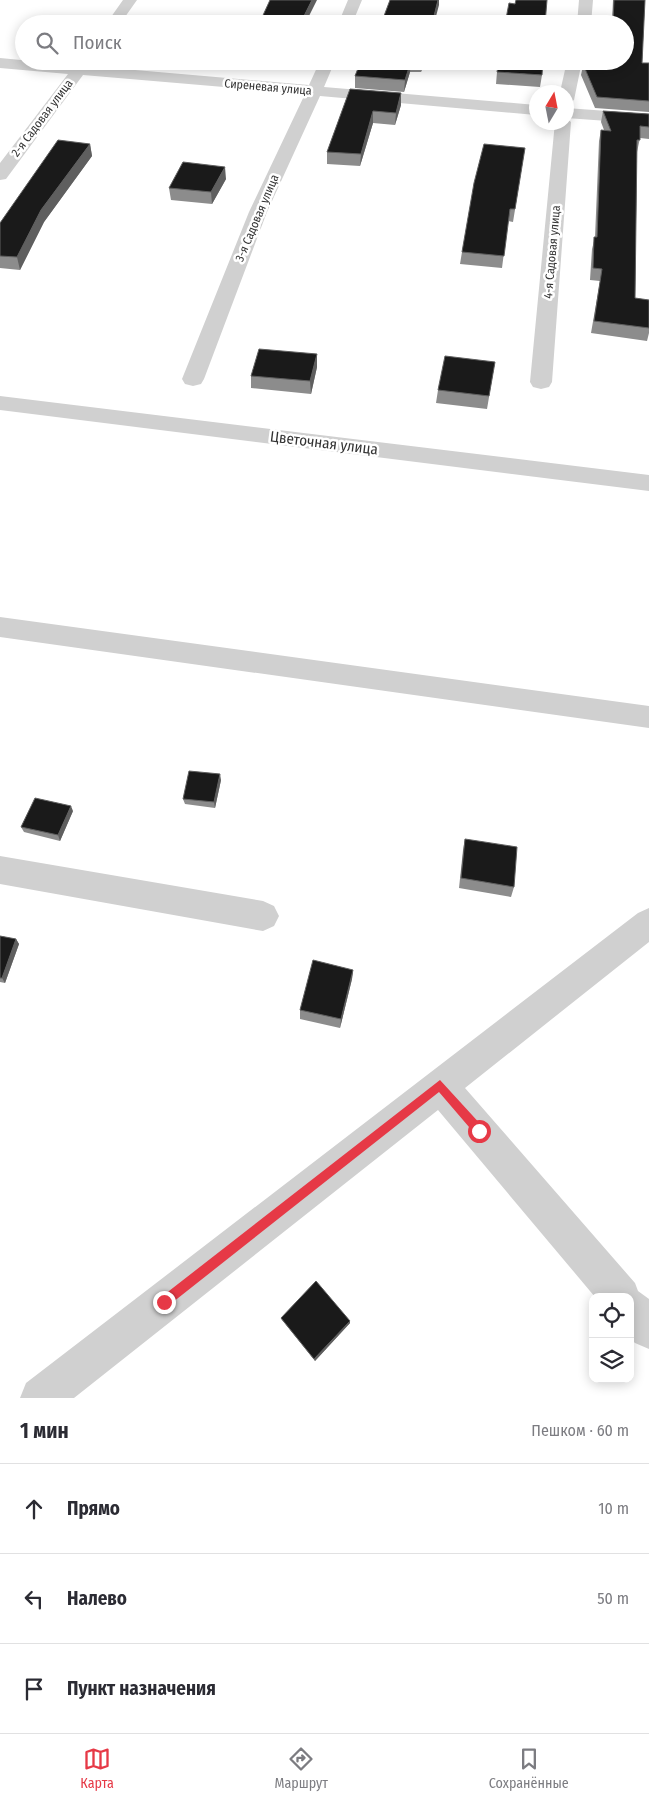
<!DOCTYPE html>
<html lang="ru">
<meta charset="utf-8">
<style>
:root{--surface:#fff;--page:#f2f2f3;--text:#2b2b33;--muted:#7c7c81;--line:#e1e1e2;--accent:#e63946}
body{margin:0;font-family:"Fira Sans Condensed",sans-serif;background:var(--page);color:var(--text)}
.controls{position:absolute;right:15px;bottom:15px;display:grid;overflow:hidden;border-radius:10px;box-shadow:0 2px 12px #0003}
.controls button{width:45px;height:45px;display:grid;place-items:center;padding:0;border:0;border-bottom:1px solid var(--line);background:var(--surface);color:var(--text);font:25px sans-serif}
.compass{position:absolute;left:529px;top:85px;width:45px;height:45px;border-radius:50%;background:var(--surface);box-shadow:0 2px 12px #0003;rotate:10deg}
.stop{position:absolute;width:15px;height:15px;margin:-11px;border:4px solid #e63946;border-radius:50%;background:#fff}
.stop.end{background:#e63946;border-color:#fff;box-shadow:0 1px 5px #0008}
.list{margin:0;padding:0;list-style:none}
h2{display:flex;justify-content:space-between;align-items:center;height:65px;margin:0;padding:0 20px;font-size:21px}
h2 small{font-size:16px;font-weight:400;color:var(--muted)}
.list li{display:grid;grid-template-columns:32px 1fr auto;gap:15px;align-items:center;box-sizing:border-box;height:90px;padding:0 20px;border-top:1px solid var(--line)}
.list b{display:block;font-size:19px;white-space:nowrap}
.list em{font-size:16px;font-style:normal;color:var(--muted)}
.icon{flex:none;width:28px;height:28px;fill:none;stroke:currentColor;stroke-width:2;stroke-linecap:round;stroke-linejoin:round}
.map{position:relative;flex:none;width:649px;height:1398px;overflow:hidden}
.search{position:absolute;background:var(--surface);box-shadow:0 2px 12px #0003;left:15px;right:15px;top:15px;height:55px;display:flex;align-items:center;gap:12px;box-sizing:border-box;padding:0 18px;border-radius:28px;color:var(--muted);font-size:19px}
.sheet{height:335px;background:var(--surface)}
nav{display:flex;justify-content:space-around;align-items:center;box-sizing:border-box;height:70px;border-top:1px solid var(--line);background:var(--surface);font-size:14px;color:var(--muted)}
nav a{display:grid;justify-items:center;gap:2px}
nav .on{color:var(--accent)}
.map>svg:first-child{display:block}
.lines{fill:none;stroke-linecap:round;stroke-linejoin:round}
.minor{fill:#d0d0d0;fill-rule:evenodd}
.wall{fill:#8c8c8c}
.shaded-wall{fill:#5f5f5f}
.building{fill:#1a1a1a;stroke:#5f5f5f}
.route{fill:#e63946}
.labels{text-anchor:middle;stroke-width:5;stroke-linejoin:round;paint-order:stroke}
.far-street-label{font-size:12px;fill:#333;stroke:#fff}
.street-label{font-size:15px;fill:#333;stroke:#fff}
</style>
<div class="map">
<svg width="649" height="1398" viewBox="0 0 649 1398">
<rect width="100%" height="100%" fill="#fff"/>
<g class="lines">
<!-- minor -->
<path class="minor" d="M123,0H137L120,24H106Z
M348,0H362L352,24H338Z
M579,0H593L591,24H577Z
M0,58L74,65L77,61H92L89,66L309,85L320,61H335L324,87L536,105V115L320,96L267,212L204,379L201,384L193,386L185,384L182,379L249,212L305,94L83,75L6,179L0,180V163L68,74L0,68Z
M567,61H582L574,100L566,105V92H560Z
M566,108L649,114V124L566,118Z
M566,118L571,122L552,382L549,387L541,389L533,387L530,382L555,122H566Z
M0,396L649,475V491L0,410Z
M0,617L649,706V728L0,637Z
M0,856L263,901L274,906L279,916L274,926L263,931L0,884Z
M649,908V942L465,1088L635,1283L638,1291L649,1299V1349L635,1343L630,1338V1297H595L438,1110L74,1398H20L26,1383L638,913Z"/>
</g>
<!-- wall -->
<path class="wall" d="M613,0H645L642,63H649V112L595,108L581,75L584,61H625V24H609L610,20H612Z
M270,61H286L285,63Z
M361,61H424L421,72H410L404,92L355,88V76Z
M497,72L542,75L540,87L496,84Z
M350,89L401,93V105L395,125L373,123L360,166L327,164V152Z
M603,111L649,114V139L640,138L637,152L635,298L649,300V333L647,341L591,333L600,281L590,280L592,249L595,237L599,141L601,130H604L601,122Z
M90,144L92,156L44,222L20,270L0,268V223Z
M525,148L513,222L508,221L502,268L460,264L462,252Z
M226,179L212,204L171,200L169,188Z
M317,354V367L311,394L251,388V376Z
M495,362L487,409L436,403L438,390Z
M221,780L215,808L185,804L183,799Z
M73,811L60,841L24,832L21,827Z
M465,839L514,887L511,897L459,888L463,850Z
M0,936L16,939L19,944L5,983L0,982Z
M353,970L352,979L340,1028L300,1019V1010Z
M281,1318L350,1321V1323L315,1361L282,1320Z"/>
<!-- shaded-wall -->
<path class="shaded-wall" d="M312,0H317L305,24H300Z
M438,0H439V5L434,24H432Z
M411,61L410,72L404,92L405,80Z
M421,61H424L421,72Z
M401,93V105L395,125L396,113Z
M373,111V123L360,166L361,154Z
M90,144L92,156L44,222L20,270L17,257L41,210Z
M225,167L226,179L212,204L211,192Z
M317,354V367L311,394L310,381Z
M220,774L221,780L215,808L214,802Z
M71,806L73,811L60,841L58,835Z
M16,939L19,944L5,983L2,978Z
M353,970L352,979L340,1028L341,1019Z
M350,1321V1323L315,1361L314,1359Z"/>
<!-- building -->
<path class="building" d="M270,0H312L300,24H259Z
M390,0H438L432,24H381Z
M516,0H547L545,24H505L509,3L515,4Z
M614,0H645L642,63H649V101L597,97L583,64L584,61H625V24H610V20H613Z
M361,61H411L405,80L355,76Z
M499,61H543L542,75L497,72Z
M350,89L401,93L396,113L373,111L361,154L327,152Z
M603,111L649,114V127L640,126V140H637L635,298L649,300V328L594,321L602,269L593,268L594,237H597L601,130L611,131Z
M58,140L90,144L41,210L17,257L0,256V223Z
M484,144L525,148L515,209H510L504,256L462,252L474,183Z
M183,162L225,167L211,192L169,188Z
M259,349L317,354L310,381L251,376Z
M445,356L495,362L489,396L438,390Z
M189,771L220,774L214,802L183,799Z
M35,798L71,806L58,835L21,827Z
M465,839L517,847L514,887L461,878Z
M0,936L16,939L2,978H0Z
M313,960L353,970L341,1019L300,1010Z
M316,1281L350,1321L314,1359L281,1318Z"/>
<!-- route -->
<path class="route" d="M440,1080L483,1127V1134H475L439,1092L168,1306H160V1298Z"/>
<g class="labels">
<!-- far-street labels -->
<g class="far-street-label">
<text transform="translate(268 87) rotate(5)" y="4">Сиреневая улица</text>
<text transform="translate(42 118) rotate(-53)" y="4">2-я Садовая улица</text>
<text transform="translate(257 218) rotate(-67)" y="4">3-я Садовая улица</text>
<text transform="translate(552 252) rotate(-85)" y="4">4-я Садовая улица</text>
</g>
<!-- street labels -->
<g class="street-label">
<text transform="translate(324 443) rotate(7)" y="5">Цветочная улица</text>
</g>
</g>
</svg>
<div class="controls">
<button><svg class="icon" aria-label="locate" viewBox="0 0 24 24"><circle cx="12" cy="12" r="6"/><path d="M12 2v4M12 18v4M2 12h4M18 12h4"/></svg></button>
<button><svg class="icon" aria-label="layers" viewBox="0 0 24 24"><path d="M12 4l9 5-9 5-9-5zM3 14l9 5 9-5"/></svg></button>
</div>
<svg class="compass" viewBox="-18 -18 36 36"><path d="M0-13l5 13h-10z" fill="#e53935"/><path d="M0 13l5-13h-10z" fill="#7c7c81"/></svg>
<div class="stop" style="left:479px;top:1131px"></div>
<div class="stop end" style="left:164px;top:1302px"></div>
<div class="search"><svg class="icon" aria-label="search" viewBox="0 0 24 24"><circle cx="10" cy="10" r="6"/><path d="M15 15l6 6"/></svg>Поиск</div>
</div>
<section class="sheet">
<h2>1 мин<small>Пешком · 60 m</small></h2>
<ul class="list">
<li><svg class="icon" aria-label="ahead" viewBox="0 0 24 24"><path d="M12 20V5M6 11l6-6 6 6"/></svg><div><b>Прямо</b></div><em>10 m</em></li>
<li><svg class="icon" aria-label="left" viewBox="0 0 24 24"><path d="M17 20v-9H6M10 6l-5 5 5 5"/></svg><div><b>Налево</b></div><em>50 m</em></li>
<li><svg class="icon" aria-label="arrive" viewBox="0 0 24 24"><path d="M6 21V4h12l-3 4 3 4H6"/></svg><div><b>Пункт назначения</b></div></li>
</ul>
</section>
<nav>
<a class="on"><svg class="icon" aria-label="map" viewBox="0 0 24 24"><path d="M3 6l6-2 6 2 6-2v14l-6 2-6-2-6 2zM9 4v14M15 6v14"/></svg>Карта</a>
<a><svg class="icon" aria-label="directions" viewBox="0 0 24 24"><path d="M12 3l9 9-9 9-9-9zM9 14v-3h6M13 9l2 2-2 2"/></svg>Маршрут</a>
<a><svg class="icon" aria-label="saved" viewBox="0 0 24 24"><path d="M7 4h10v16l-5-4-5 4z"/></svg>Сохранённые</a>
</nav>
